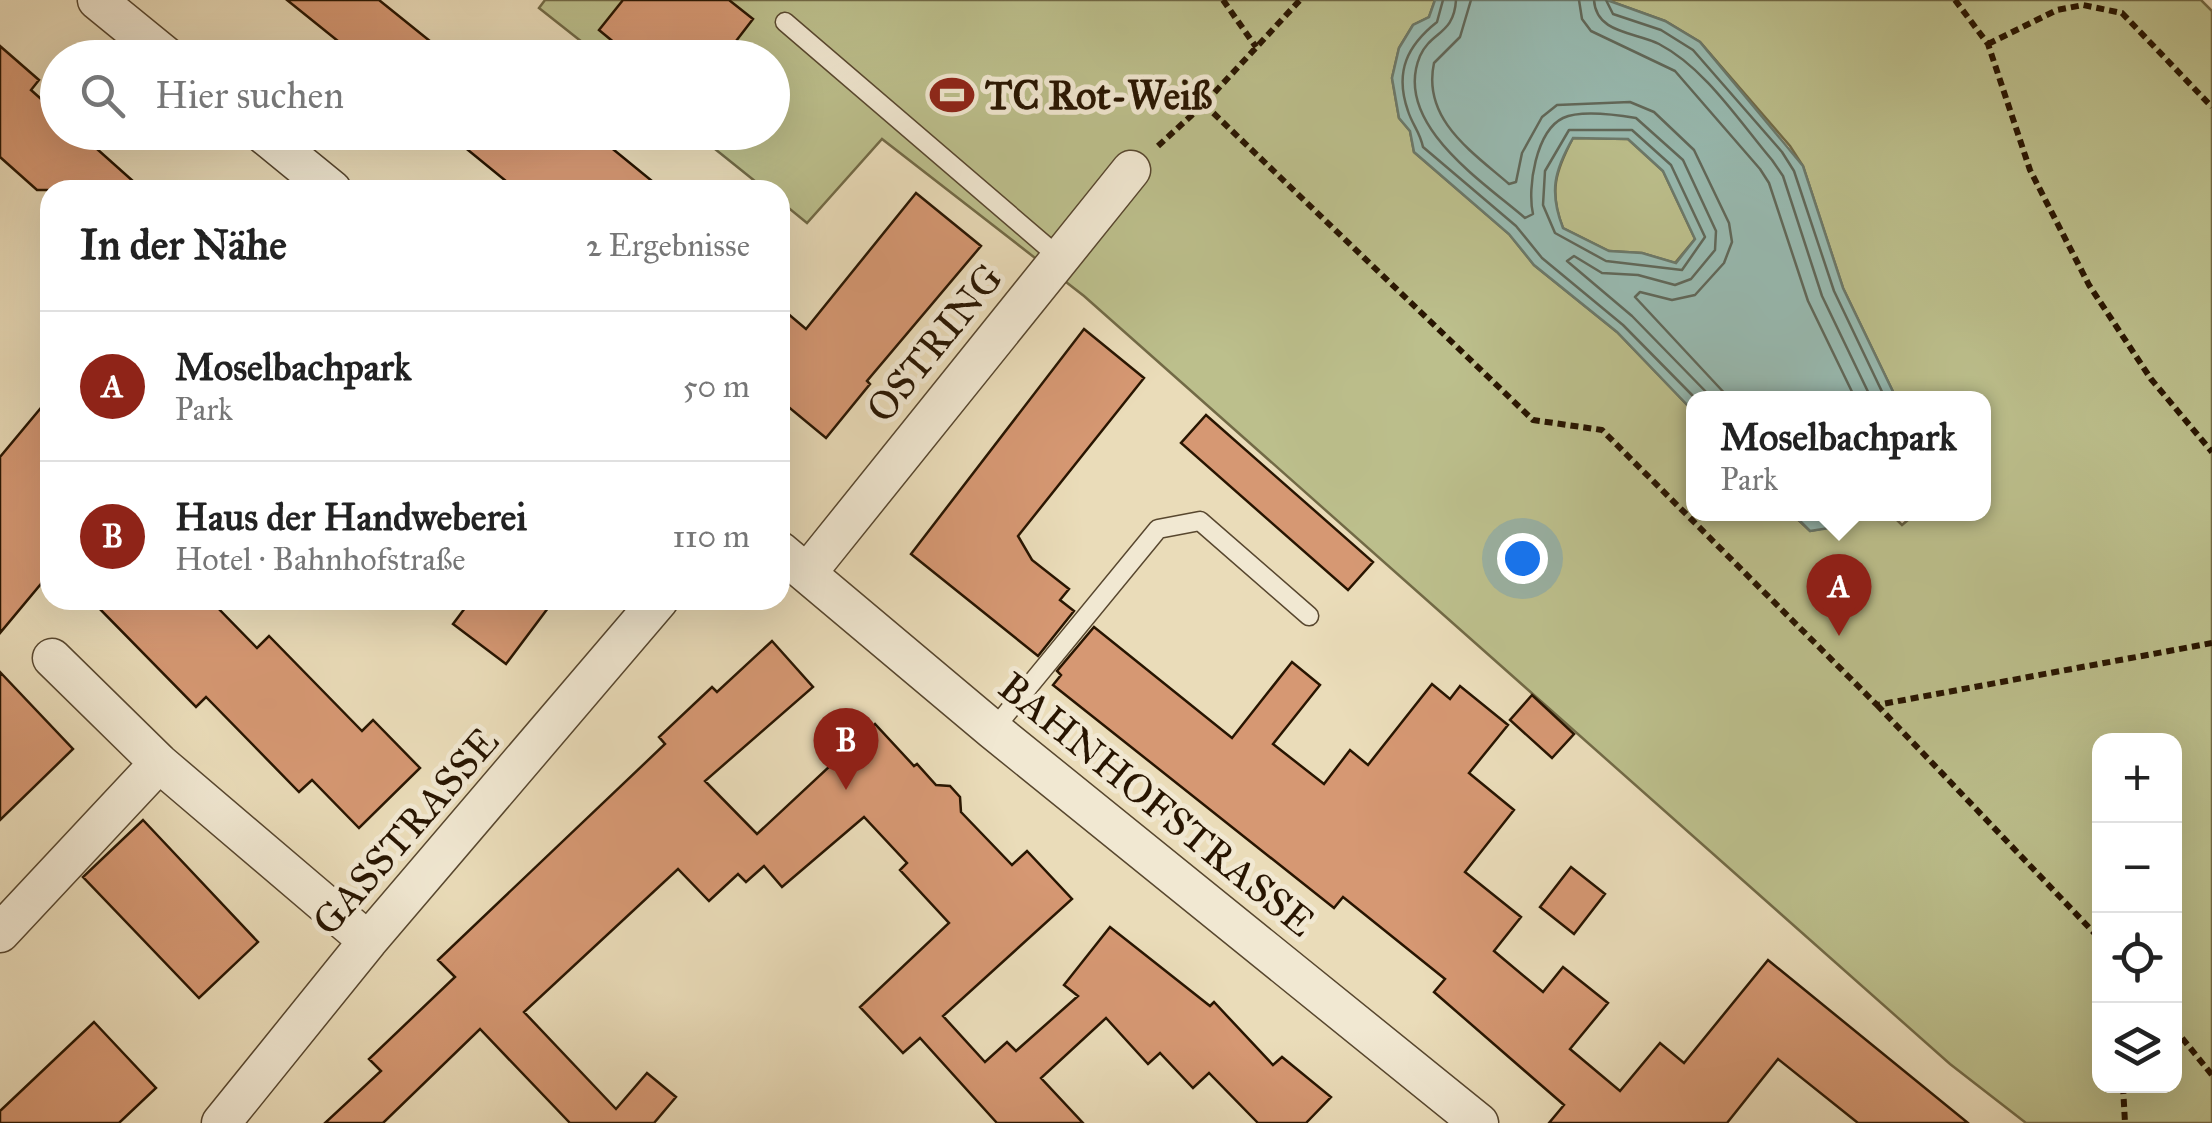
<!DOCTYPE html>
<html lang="de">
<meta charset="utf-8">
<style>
:root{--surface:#fff;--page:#f2f2f2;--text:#222;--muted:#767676;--line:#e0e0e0;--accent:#8f2418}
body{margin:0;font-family:"IM FELL Great Primer",serif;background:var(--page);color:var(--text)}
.controls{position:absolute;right:30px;bottom:30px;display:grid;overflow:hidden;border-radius:20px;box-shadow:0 10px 40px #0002}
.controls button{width:90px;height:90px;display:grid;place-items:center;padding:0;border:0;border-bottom:2px solid var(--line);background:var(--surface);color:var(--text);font:50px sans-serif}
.you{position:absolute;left:1522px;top:558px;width:35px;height:35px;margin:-25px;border:8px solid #fff;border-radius:50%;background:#1a73e8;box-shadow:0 0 0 15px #1a73e833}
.badge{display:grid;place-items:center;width:65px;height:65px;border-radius:50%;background:var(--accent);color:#fff;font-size:32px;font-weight:700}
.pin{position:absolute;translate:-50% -82px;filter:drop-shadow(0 2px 5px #0008)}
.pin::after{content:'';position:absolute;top:52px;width:35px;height:30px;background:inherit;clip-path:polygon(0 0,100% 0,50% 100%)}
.popup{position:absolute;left:1686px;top:391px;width:305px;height:130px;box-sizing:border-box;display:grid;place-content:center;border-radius:20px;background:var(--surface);filter:drop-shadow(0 2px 8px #0005);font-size:32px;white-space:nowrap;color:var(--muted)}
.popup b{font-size:38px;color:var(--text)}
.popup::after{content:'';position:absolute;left:50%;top:100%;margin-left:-20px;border:20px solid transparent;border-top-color:var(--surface)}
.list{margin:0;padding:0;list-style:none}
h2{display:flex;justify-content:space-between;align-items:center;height:130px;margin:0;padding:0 40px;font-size:42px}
h2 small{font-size:32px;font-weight:400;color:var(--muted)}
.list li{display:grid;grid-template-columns:65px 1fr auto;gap:30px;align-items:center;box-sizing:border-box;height:150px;padding:0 40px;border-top:2px solid var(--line)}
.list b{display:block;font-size:38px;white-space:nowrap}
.list p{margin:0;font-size:32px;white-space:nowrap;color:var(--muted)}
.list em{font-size:32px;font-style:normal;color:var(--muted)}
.icon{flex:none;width:55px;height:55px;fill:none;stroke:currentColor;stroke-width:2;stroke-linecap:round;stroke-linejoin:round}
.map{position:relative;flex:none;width:2212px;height:1123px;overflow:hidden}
.search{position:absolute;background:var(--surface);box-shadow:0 10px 40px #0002;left:40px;top:40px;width:750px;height:110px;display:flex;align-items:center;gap:25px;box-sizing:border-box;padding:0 35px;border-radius:55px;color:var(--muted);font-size:38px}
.panel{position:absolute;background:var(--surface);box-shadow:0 10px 40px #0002;left:40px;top:180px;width:750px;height:430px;border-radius:30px}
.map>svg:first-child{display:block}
.green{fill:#bcbf8c;stroke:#726a46;stroke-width:2.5;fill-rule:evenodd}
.water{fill:#98bbb2;stroke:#6b796b;stroke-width:2.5;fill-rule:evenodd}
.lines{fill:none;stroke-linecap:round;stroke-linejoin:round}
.shore{stroke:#60685a;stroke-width:2.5}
.building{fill:#d69873;stroke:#281501;stroke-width:2.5}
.lane-casing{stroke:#58472f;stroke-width:21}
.street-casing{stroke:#58472f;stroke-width:41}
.path{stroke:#281501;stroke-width:6;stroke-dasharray:8 5;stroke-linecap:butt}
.lane{stroke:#f1e8d2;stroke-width:18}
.street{stroke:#f1e8d2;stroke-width:38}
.labels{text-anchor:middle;stroke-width:10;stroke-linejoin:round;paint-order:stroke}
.poi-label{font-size:40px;font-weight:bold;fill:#281501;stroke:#f1e8d2;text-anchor:start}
.street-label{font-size:40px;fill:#281501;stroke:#f1e8d2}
</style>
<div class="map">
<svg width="2212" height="1123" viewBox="0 0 2212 1123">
<rect width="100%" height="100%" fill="#eadcb9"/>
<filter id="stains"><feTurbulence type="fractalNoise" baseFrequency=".002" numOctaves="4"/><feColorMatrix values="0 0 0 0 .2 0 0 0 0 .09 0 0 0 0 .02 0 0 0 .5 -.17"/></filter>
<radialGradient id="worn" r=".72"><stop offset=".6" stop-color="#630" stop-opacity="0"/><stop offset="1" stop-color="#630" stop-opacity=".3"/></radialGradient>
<!-- green -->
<path class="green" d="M545,0H1435L1429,17L1413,25L1399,48L1392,78L1399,118L1410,131L1414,152L1509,234L1534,265L1617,332L1694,412V514H1792L1810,531C1839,527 1861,514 1891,514L1902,525L1915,514H1984V398H1896L1843,288L1803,166L1790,146L1700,42L1665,21L1607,0H2201L2212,11V1123H2026L1950,1064L1084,296L882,139L807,223L780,201V190H766L695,133L772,132V58L601,57L539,8ZM2100,740H2174V1086H2100Z
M1573,138L1628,139L1663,171L1695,239L1675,263L1642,253L1609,251L1563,228C1549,192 1555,172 1573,138Z"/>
<!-- water -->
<path class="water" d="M1435,0H1607L1665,21L1700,42L1803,166L1843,288L1896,398H1694V412L1617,332L1534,265L1509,234L1414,152L1410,131L1399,118L1392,78L1399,48L1413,25L1429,17ZM1573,138L1628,139L1663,171L1695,239L1676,263L1642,253L1609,251L1563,228C1549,192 1554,171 1573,138Z
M1793,514H1865L1836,527L1810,531Z"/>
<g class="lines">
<!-- shore -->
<path class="shore" d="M1443,0L1437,22C1408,45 1394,71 1408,111C1412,124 1420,132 1423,147L1516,226L1542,258L1623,325L1695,398
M1456,0C1454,35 1431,31 1420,56C1392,123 1482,181 1525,218L1533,214C1527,188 1536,131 1563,118C1580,110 1618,115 1636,118L1683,160L1716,231L1715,250L1691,279L1675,285L1638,275L1602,273L1574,256L1567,261L1632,316L1712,398
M1471,0L1460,37L1434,63C1422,119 1471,151 1509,184L1516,182L1522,153L1542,117L1557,105L1630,102L1654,112L1694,150L1729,223L1732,242L1724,263L1695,295L1672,300L1640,292L1635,297L1729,398
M1579,0L1582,19L1591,31L1675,71L1760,169L1769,183L1808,301L1855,398
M1594,0C1596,34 1636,32 1659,44C1705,68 1739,121 1772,160L1783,176L1822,296L1871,398
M1606,0L1613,14L1661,30L1693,50L1782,152L1794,171L1834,291L1885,398
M1569,130H1632L1671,165L1705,237L1682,270L1606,261L1555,233L1543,205L1545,171Z"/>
</g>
<!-- building -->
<path class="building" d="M287,0H379L451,58H359Z
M623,0H729L753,19L723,58H633L599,30Z
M0,46L39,80L31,90L58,114V132H78L143,190H37L0,157Z
M446,132H592L663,190H517Z
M916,193L981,246L867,381L870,384L826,438L780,400V307L806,329Z
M1084,329L1144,378L1018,536L1032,560L1069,589L1060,600L1074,611L1038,656L911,554Z
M50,397V573L0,633V457Z
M1206,415L1373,562L1348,590L1181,443Z
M91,600H210L257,648L269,636L362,731L373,720L420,768L359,828L312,780L299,792L206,697L196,707Z
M471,600H554L506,664L453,624Z
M1094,627L1232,738L1292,662L1320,685L1273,744L1324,784L1350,750L1368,765L1432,684L1450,699L1460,686L1508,725L1469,773L1514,810L1465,872L1521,917L1494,951L1543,992L1563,967L1608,1003L1570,1049L1620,1091L1660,1043L1684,1063L1768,960L1968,1123H1858L1778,1059L1727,1123H1549L1564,1105L1434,992L1445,979L1343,897L1334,908L1053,685L1061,675L1057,671Z
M772,641L813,687L705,781L757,834L875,724L914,766L917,764L936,785L950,786L960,797L961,812L1012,865L1027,851L1072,899L943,1016L985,1062L1007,1042L1016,1051L1078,996L1064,985L1110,927L1210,1006L1214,1002L1273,1065L1282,1057L1331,1097L1306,1123H1258L1209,1073L1193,1088L1160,1053L1148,1064L1106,1018L1041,1078L1083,1123H997L920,1038L903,1053L860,1007L949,923L900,870L907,863L864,817L782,887L764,866L746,882L738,874L709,901L678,869L524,1012L616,1109L647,1073L676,1097L654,1123H570L480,1029L383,1123H325L381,1071L369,1059L455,977L438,960L665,744L659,737L712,687L717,692Z
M0,672L73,749L0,820Z
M1532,695L1574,734L1552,758L1510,720Z
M143,820L258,942L199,998L83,877Z
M1571,867L1605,894L1574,934L1540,907Z
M94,1022L156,1088L119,1123H0V1111Z"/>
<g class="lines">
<!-- lane casing -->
<g class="lane-casing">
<path id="lane" d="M785,22L1060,258
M993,730L1158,529L1200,521L1309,616"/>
</g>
<!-- street casing -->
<g class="street-casing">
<path id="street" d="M97,0L168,58
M261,132L332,190
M780,551L993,730L1479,1123
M807,573L1131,170
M52,658L159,763L368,941
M0,933L159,763
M221,1123L368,941L659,600"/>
</g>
<!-- path -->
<path class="path" d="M1223,0L1256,47
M1955,0L1988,44L2030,170L2089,285L2151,379L2212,452
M1988,44L2057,10L2083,5L2122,13L2212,107
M1204,104L1533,420L1602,430L1877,705L2212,643
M1158,146L1204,104L1300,0
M1877,705L2100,939
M2174,1028L2212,1075
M2123,1086L2125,1123"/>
<!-- lane -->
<use href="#lane" class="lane"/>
<!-- street -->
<use href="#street" class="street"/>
</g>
<!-- icons -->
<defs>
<g id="stadium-bare" transform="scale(3.45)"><path d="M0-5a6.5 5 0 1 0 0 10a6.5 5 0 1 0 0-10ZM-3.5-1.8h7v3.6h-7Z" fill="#8f2418" stroke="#f1e8d2" stroke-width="2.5" paint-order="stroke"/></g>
</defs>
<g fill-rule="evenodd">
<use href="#stadium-bare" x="952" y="95"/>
</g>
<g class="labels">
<!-- poi labels -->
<g class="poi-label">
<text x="985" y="109">TC Rot-Weiß</text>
</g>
<!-- street labels -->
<g class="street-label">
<text transform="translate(934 343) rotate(-51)" y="14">OSTRING</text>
<text transform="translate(1157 804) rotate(39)" y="14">BAHNHOFSTRASSE</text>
<text transform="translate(405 831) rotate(-49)" y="14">GASSTRASSE</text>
</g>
</g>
<rect width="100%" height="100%" filter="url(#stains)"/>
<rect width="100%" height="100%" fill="url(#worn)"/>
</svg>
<div class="controls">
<button>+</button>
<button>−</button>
<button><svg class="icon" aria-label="locate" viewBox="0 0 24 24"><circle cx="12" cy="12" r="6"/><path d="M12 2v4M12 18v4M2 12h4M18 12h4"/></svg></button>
<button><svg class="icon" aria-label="layers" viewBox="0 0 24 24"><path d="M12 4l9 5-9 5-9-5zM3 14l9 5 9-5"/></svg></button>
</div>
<div class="you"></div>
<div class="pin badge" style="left:1839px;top:636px">A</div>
<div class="popup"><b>Moselbachpark</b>Park</div>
<div class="pin badge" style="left:846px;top:790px">B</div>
<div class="search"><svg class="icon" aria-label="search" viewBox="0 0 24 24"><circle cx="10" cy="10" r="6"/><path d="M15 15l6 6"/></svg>Hier suchen</div>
<section class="panel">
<h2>In der Nähe<small>2 Ergebnisse</small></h2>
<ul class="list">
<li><span class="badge">A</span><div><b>Moselbachpark</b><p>Park</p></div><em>50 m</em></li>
<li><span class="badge">B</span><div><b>Haus der Handweberei</b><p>Hotel · Bahnhofstraße</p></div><em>110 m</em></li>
</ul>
</section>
</div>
